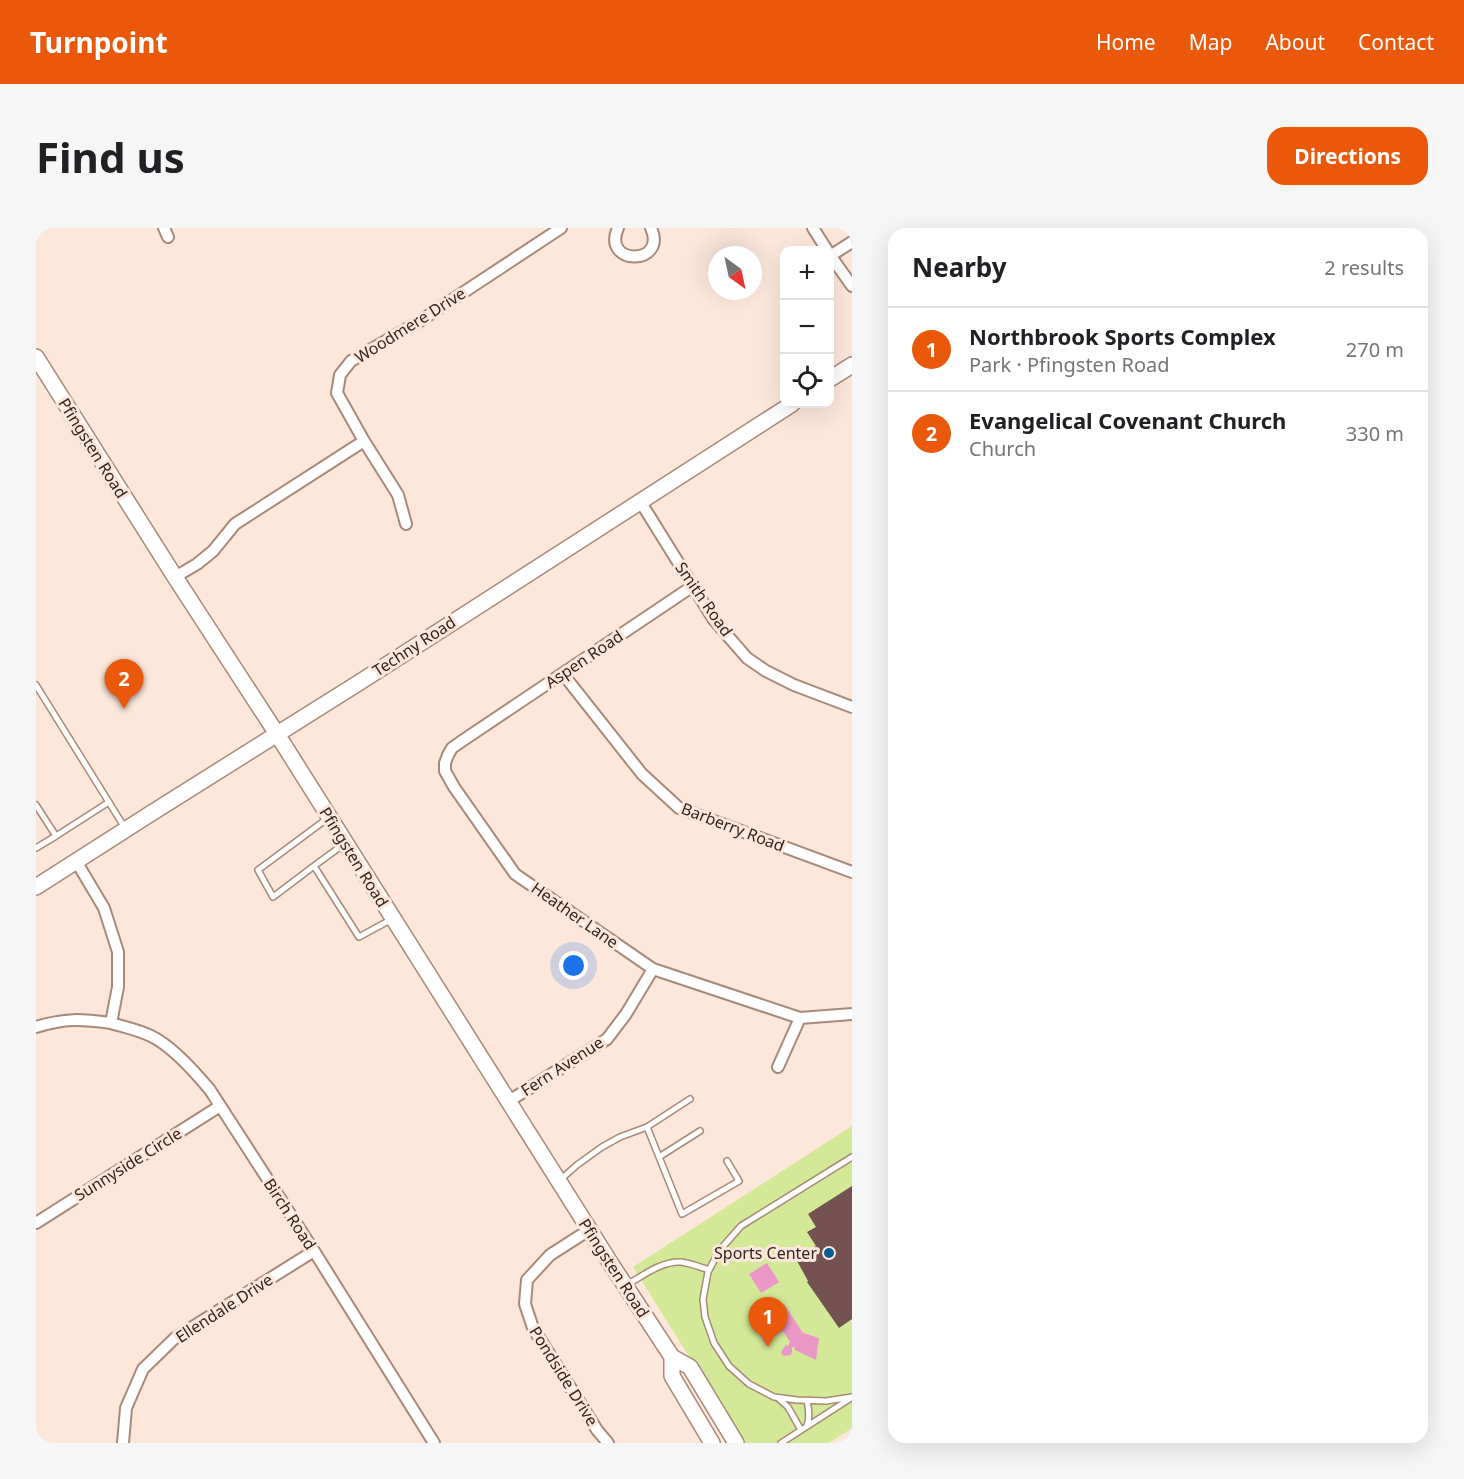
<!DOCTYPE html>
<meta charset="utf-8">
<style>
:root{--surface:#fff;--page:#f6f6f6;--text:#202124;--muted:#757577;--line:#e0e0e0;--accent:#ea580c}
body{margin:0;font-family:"Noto Sans",sans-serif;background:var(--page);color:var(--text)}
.controls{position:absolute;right:18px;top:18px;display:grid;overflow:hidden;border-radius:12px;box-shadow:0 6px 24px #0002}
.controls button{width:54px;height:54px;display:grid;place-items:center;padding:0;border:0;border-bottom:2px solid var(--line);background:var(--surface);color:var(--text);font:30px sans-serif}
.compass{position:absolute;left:672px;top:18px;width:54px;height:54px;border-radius:50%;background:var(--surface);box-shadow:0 6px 24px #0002;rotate:147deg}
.you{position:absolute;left:538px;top:738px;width:21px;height:21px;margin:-15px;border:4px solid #fff;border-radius:50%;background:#1a73e8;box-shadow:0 0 0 9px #1a73e833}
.badge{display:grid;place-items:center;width:39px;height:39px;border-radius:50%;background:var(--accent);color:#fff;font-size:20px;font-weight:700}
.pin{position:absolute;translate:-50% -50px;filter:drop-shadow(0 2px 3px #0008)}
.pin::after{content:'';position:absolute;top:32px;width:21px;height:18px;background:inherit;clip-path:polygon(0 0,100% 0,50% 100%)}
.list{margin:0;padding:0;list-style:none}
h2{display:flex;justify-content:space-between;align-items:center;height:78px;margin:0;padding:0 24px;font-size:26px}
h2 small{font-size:20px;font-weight:400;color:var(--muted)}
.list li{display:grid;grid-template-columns:39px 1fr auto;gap:18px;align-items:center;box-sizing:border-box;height:84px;padding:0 24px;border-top:2px solid var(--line)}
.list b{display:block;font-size:22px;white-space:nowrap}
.list p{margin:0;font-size:20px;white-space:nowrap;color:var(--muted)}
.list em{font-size:20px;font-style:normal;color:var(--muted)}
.icon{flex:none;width:33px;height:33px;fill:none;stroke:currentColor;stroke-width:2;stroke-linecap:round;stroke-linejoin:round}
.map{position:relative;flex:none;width:816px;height:1215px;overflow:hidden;border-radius:18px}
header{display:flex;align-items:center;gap:36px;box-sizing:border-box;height:84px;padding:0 30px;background:var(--accent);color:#fff}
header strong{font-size:28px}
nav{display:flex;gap:33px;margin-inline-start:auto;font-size:21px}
.intro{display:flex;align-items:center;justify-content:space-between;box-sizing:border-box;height:144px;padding:0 36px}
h1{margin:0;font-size:42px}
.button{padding:15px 27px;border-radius:18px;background:var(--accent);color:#fff;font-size:21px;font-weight:700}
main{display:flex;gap:36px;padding:0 36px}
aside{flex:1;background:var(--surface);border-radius:18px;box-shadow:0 6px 24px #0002}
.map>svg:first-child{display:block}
.green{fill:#d4e997}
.water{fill:#eb98c9}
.building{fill:#755252}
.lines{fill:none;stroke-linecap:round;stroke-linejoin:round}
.lane-casing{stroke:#a98977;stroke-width:8}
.street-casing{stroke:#a98977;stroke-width:14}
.secondary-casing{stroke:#a98977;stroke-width:18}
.lane{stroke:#fff;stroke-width:5}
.street{stroke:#fff;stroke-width:10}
.secondary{stroke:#fff;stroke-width:15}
.poi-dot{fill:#045f90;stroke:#fde7db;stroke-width:2}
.labels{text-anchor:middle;stroke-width:6;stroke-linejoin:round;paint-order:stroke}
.street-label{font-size:16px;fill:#32251e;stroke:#fde7db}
.poi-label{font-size:16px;fill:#32251e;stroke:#fde7db;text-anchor:end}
</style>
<header>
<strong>Turnpoint</strong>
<nav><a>Home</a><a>Map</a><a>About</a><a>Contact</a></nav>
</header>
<div class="intro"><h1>Find us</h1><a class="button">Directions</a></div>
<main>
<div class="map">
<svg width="816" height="1215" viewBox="0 0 816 1215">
<rect width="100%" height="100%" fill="#fde7db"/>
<!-- green -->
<path class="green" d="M816,898V1200L793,1215H707L597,1039Z"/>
<!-- water -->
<path class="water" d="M731,1035L743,1054L725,1065L713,1046Z
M748,1076L767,1105L783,1110L780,1132L759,1122L758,1118L756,1120V1124L755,1127L748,1128L745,1125L746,1122L750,1117L752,1118L754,1114L747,1103L733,1111L734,1114L730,1117L717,1095Z"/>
<!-- building -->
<path class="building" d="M816,958V1091L803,1100L771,1054L772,1053L760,1031L780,1018L771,1004L780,999L772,986Z"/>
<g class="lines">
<!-- lane casing -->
<g class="lane-casing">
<path id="lane" d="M0,457L89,600
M0,577L20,608L73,574
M292,590L222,642L237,669L278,638L323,709L356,691
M0,620L20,608
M278,638L308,616
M611,899L646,986L703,953L691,933
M623,929L664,903
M816,929L705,998L683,1023L672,1044L667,1071L669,1089L678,1115L693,1138L713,1156L738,1169L761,1172L790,1173L816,1169
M524,952L541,937L566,919L584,909L611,899L654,871
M592,1056C608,1047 626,1033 645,1034C654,1035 664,1039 673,1042
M742,1170L752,1179L765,1202
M771,1198C774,1189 773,1181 771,1173
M745,1215L815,1170"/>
</g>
<!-- street casing -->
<g class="street-casing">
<path id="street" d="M128,0L132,9
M582,0C565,38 632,38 615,0
M777,0L791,22
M794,27L816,58
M794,28L816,14
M604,273L678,392L711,430L730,443L758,457L816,479
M370,296L362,267L328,213L301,165L304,147L315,133L384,93L525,0
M139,349L161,336L177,323L199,296L328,213
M657,358L426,513L416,520L412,527L409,535V543L418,559L479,646L617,741L764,790L816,786
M527,446L606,546L643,580L816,644
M75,795C88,799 103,802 115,808C136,818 159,844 174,862L278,1023L398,1215
M0,799C30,790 44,791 75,795L82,759V724L68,680L40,633
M742,839L764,790
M473,873L571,811L590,786L617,741
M0,995L184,878
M553,1002L514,1027L491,1052L489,1076L497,1100L561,1202L572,1215
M87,1215L90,1180L107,1141L139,1110L278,1023"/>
</g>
<!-- secondary casing -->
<g class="secondary-casing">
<path id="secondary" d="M0,129L139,349L241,506L575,1036L636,1129L654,1139L700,1215
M794,151L816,137
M0,659L114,586L324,454L756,176
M636,1129V1148L676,1215"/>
</g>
<!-- lane -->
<use href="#lane" class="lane"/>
<!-- street -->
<use href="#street" class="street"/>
<!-- secondary -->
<use href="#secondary" class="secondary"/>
</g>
<!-- markers -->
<circle class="poi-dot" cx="793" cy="1025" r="6"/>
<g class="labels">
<!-- street labels -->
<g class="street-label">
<text transform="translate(374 97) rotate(-32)" y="6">Woodmere Drive</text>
<text transform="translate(57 220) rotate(58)" y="6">Pfingsten Road</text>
<text transform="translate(668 371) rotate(55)" y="6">Smith Road</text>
<text transform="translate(378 418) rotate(-33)" y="6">Techny Road</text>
<text transform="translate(548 431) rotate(-34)" y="6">Aspen Road</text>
<text transform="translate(697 599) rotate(21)" y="6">Barberry Road</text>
<text transform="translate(318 629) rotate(58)" y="6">Pfingsten Road</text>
<text transform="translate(539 687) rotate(35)" y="6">Heather Lane</text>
<text transform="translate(526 838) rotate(-33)" y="6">Fern Avenue</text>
<text transform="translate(92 936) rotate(-32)" y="6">Sunnyside Circle</text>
<text transform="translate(254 986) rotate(57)" y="6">Birch Road</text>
<text transform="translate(578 1040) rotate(57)" y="6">Pfingsten Road</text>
<text transform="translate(188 1080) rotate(-33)" y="6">Ellendale Drive</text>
<text transform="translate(528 1148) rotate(58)" y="6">Pondside Drive</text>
</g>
<!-- poi labels -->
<g class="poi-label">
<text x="781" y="1031">Sports Center</text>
</g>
</g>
</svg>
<div class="controls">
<button>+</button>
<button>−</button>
<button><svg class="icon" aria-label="locate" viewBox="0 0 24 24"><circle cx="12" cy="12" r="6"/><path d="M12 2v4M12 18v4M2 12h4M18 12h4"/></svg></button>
</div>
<svg class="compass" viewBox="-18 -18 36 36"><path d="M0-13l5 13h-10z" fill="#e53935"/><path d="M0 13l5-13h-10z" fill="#757577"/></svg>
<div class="you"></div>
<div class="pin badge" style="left:732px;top:1119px">1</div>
<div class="pin badge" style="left:88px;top:481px">2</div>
</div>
<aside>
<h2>Nearby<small>2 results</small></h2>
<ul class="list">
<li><span class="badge">1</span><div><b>Northbrook Sports Complex</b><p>Park · Pfingsten Road</p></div><em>270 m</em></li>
<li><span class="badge">2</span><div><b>Evangelical Covenant Church</b><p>Church</p></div><em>330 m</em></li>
</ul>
</aside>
</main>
